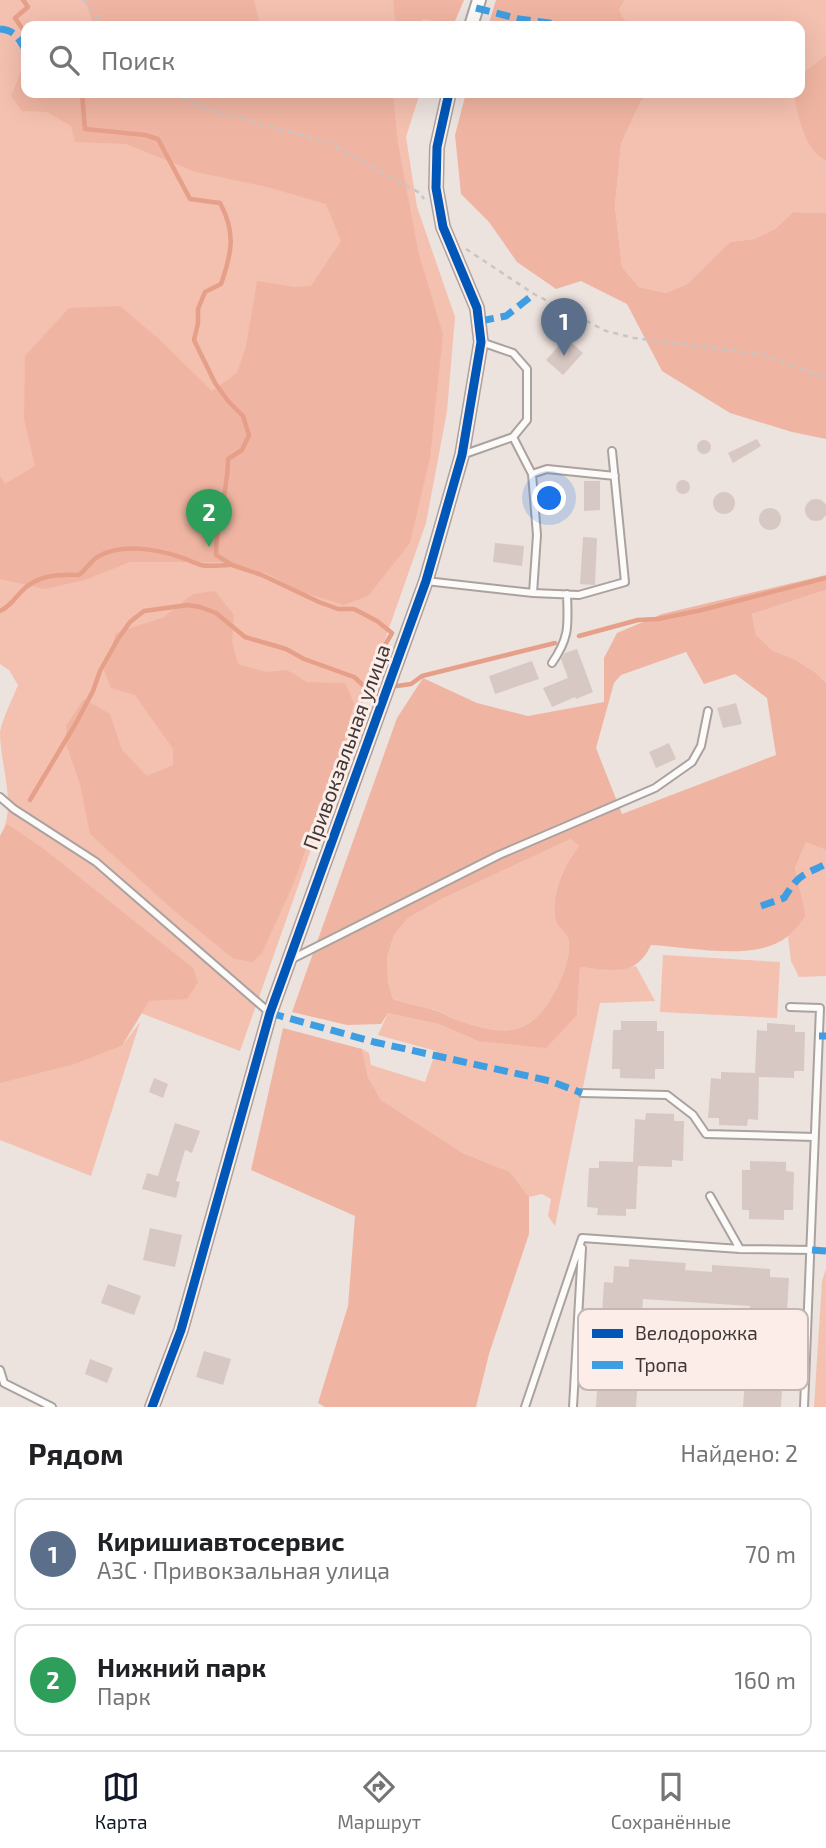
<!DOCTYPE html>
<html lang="ru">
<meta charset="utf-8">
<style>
:root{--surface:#fff;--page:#f6f6f6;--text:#202124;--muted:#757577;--line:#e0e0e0;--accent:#111827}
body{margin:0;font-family:"Exo 2",sans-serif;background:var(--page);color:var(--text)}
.you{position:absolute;left:550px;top:499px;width:24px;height:24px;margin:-18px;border:5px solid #fff;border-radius:50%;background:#1a73e8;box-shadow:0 0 0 10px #1a73e833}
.badge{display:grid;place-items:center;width:46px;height:46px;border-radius:50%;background:var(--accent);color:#fff;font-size:23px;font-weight:700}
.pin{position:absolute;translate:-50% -58px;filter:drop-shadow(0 2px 4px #0008)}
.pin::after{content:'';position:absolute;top:37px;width:24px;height:21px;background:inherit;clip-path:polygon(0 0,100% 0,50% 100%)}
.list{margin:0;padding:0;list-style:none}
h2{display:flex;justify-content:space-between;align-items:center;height:91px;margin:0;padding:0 28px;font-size:30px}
h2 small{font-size:23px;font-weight:400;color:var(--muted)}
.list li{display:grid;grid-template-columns:46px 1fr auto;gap:21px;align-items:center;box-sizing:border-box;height:112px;margin:0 14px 14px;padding:0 14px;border:2px solid var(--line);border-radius:14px}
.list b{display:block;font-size:26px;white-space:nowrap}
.list p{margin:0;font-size:23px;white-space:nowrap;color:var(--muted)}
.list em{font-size:23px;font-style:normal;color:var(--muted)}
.icon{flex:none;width:38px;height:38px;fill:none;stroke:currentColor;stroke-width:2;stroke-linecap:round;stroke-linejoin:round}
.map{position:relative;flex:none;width:826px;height:1407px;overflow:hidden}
.search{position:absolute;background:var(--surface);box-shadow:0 7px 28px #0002;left:21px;right:21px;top:21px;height:77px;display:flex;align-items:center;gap:18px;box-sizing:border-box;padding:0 24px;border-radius:14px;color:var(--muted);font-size:26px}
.sheet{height:343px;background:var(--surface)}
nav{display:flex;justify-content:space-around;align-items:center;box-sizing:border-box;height:98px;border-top:2px solid var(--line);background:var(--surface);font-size:19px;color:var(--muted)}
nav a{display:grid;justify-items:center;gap:4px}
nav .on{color:var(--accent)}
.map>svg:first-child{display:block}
.green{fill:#f4c0b0}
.forest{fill:#f0b5a2;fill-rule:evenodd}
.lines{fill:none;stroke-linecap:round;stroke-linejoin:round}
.stream{stroke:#e69f88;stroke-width:4.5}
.building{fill:#d8c8c4}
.service-casing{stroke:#aaa29f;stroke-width:10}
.minor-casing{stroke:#aaa29f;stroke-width:16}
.path{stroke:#c9c5c5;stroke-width:2.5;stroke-dasharray:5 5;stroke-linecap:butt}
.service{stroke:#fcfbfa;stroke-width:6}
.minor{stroke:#fcfbfa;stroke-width:12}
.quiet{stroke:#3f9ee2;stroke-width:7;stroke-dasharray:14 7;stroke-linecap:butt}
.cycleway-casing{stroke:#fdede8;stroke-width:13}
.cycleway{stroke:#0057b8;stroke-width:9}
.labels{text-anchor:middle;stroke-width:6;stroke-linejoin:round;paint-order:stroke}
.street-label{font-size:21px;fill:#403836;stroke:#fdede8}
.key{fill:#fdede8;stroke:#c4b7b3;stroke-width:2}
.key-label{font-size:19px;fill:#403836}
</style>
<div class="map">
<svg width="826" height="1407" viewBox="0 0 826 1407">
<rect width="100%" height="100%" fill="#ece2de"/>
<!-- green -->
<path class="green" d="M0,0H450L442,26H26V93H420L406,137L417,207L455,317L447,411L426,523L240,1051L125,1007L5,1081L74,1064L122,1046L140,1022L91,1176L0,1140V836C18,807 0,766 0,732C3,717 12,700 18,685L9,670L0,664Z
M625,0H826V55L800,75V26H629L619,10Z
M652,93H794C796,115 805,151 826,161V213L793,212L775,229L754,239L730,242L687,284L666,293L639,287L622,267L615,206L621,144L641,101Z
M826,590V683L816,673L796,660L772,650L756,635L752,614Z
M571,839L579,846C564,865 549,895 556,920C558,927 566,931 568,938C572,953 563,976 556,989C530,1040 503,1036 454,1019C447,1016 441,1012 435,1010C421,1006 407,1004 393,999L388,981L387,958L394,935L408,918L444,898Z
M806,841L826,850V976L799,977L791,961L788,937L806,916L795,868Z
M663,955L780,962L777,1018L660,1012Z
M636,966L655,1001L600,1003L555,1226L548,1216L551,1199L542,1194L529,1197L510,1172L463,1153L381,1100L368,1077L362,1049L369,1053L371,1065L425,1082L436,1051L378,1035L388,1013L438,1024L478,1041L577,1015L580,967L616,970Z
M826,1269V1407H814L822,1281Z"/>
<!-- forest -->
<path class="forest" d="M85,0H254L260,26H94Z
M393,0H464L453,26C442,26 434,19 423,19L417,26H396Z
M496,0H625L619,10L629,26H488Z
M826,55V161C805,151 796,115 794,93H800V75Z
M26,59V93H277L284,97L286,93H393L398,144L419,255L443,334L430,458L410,543L368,596L344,605L302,592L266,573L221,562H130L85,580L45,589L0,579V476L5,484L35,466L24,419L25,356L69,308L120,306L160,340L212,391L237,373L246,346L257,281L295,287L311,286L341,241L326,204L267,187L196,172L126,144L75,142L71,126L47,112L22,111L11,96Z
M466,93H652L641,101L621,144L615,206L622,267L639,287L666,293L687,284L730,242L754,239L775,229L793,212L826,213V439L792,432L730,413L662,371L627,304L581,281L556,289L517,262L489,222L461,194L455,135Z
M826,575V590L752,614L756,635L772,650L796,660L816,673L826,683V850L806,842L795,868L806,916C800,923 794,932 787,937C755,962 690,947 651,945C636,978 611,970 580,967L577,1015L546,1048L478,1041L438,1024L388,1013L381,1024L347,1025L292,1012L397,718L423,678L477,703L528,716L604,702V658L617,633L662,614ZM686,652L704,684L735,674L767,698L776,755L622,814L596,748L614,683L621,675ZM571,839L579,846C564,865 549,896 556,921C558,927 566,932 568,938C572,953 563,976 556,989C530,1040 503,1036 454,1019C447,1016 441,1012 434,1010C421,1006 407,1004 393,999L388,981L387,958L394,935L408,918L444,898Z
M215,591L234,615L232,642L238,664L266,672L287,670L307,682L345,683L354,703L346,736L293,885L262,953L253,962L234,959L172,909L90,834L80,784L67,747L66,726L84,699L110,714L122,750L147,776L173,765V749L135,695L111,688L104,670L116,633L164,617L193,594Z
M7,824L44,849L193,968L198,982L187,999L149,1001L122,1046L75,1064L0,1083V836Z
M283,1028L362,1049L368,1077L381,1100L463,1153L510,1172L529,1197V1234L489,1354L476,1407H325L318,1403L348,1306L355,1216L251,1170Z"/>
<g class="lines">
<!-- stream -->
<path class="stream" d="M23,0L28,7L15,18L26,34
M0,611C11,606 13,600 21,592C36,575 58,574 79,575C86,570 91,560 99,556C122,543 156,549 180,557C187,559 194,563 201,565C209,567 220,565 229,565
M579,636L638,620L658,619L702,610L826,578
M397,686L411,684L422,676L555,643
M30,800L76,723L93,691L100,671L118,639L130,622L144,611L188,605L200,607L216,613L245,637L286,649L304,659L354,677L364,686L378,680L375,674L385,645L392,633L377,621L354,609H338L319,602L262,575L232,565L216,555C216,522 228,492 228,459L242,450L249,435L243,416L228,401L215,383L194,340L198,323V309L205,292L221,284C232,253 236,232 220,203L190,199L158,139L145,135L85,129L82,93"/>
</g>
<!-- building -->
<path class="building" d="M566,338L583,353L563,375L546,360Z
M757,439L761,446L733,463L728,453Z
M697 447a7 7 0 1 1 14 0a7 7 0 1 1-14 0Z
M676 487a7 7 0 1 1 14 0a7 7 0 1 1-14 0Z
M584,481H600V510L584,511Z
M713 503a11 11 0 1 1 22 0a11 11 0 1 1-22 0Z
M805 510a11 11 0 1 1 22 0a11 11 0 1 1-22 0Z
M759 519a11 11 0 1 1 22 0a11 11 0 1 1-22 0Z
M583,537L597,538L595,585L580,584Z
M495,543L524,546L522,566L493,562Z
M577,649L593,692L576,699L575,697L552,707L543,688L568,678L561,659L565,653Z
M532,661L539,679L495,694L489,676Z
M736,703L742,724L723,728L717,708Z
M669,743L676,759L656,768L649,752Z
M621,1021H657V1031H664V1069H655V1079L620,1078V1069H612L613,1030H621Z
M767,1023L795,1025V1032H805L804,1071H794V1078L759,1077L758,1120L748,1119L747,1126L719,1125V1118H708L711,1078L721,1079V1072L755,1073L757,1030L767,1031Z
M154,1078L168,1084L163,1098L149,1092Z
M646,1113L674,1114V1121H684L683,1161L672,1160V1167L638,1166L636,1209H626V1216L597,1215L598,1208L587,1207L589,1168H599V1161L633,1162L635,1119L645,1120Z
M175,1123L200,1131L192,1153L185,1150L176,1181L180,1182L176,1198L142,1189L147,1173L158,1176Z
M750,1161L786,1162V1171L794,1172L793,1210H784V1220L749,1219V1210H742V1170H750Z
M150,1228L182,1235L175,1267L143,1260Z
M629,1259L686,1263L685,1270L712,1272V1265L770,1269V1277L789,1278L781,1407H743L750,1306L643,1299L636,1407H596L604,1282L613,1283L614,1266L629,1267Z
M108,1284L141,1296L134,1315L101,1303Z
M204,1351L231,1359L223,1385L196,1377Z
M90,1359L113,1368L107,1383L85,1374Z"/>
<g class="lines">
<!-- service casing -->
<g class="service-casing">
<path id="service" d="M513,437L532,474L537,535L533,593
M462,455L513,437L527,420V369L513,353L481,342
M532,474L547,469L615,476
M426,581L533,593L579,595L625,582L612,451
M552,663C570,637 568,625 567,594
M0,797L14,809L96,862L270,1013
M290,960L499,855L655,788L692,762L701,746L708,711
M790,1007L820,1008L804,1407
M582,1093L667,1095L693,1115L706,1134L814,1137
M710,1196L740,1249
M0,1370L4,1383L52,1407
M525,1407L582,1238L740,1249L812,1250
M573,1407L582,1248"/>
</g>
<!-- minor casing -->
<g class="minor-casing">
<path id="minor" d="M471,26L479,0
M152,1407L181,1330L270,1013L426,581L462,455L481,342L477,308L443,227L436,188L437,147L449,93"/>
</g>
<!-- path -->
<path class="path" d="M83,0L106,26
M175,93L208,110L327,142L420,193L424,199
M466,249L534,294L606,331L634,338L764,355L826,378"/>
<!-- service -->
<use href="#service" class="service"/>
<!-- minor -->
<use href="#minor" class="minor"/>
<!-- quiet -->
<path class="quiet" d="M476,8L519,19L572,26
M0,29C15,30 19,39 26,51
M480,321L506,316L534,294
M761,906L784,898C800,873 800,877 826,864
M270,1013L374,1042L550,1081L582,1093
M819,1036H826
M812,1250L826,1251"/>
<!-- cycleway casing -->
<g class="cycleway-casing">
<path id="cycleway" d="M152,1407L181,1330L270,1013L426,581L462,455L481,342L477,308L443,227L436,188L437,147L449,93"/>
</g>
<!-- cycleway -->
<use href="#cycleway" class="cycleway"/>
</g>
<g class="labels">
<!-- street labels -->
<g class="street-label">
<text transform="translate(347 747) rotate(-70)" y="7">Привокзальная улица</text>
</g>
</g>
<!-- legend -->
<rect x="578" y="1309" width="230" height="81" rx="10" class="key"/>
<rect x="592" y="1329" width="31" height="9" fill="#0057b8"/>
<rect x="592" y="1361" width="31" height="8" fill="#3f9ee2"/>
<g class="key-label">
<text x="635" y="1340">Велодорожка</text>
<text x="635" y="1372">Тропа</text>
</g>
</svg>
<div class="you"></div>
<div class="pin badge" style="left:564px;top:356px;background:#5c6f8a">1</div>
<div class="pin badge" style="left:209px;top:547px;background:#2e9e5b">2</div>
<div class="search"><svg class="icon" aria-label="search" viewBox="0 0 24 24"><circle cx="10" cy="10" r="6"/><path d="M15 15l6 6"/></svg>Поиск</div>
</div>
<section class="sheet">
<h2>Рядом<small>Найдено: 2</small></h2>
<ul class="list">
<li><span class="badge" style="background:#5c6f8a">1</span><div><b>Киришиавтосервис</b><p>АЗС · Привокзальная улица</p></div><em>70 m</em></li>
<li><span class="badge" style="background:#2e9e5b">2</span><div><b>Нижний парк</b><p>Парк</p></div><em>160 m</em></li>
</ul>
</section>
<nav>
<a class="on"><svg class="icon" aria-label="map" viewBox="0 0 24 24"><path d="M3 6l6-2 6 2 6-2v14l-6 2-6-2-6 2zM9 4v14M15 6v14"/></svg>Карта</a>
<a><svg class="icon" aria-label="directions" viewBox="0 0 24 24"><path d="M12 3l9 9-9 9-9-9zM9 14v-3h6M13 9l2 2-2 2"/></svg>Маршрут</a>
<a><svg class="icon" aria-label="saved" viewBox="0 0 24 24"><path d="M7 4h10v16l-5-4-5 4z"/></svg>Сохранённые</a>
</nav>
